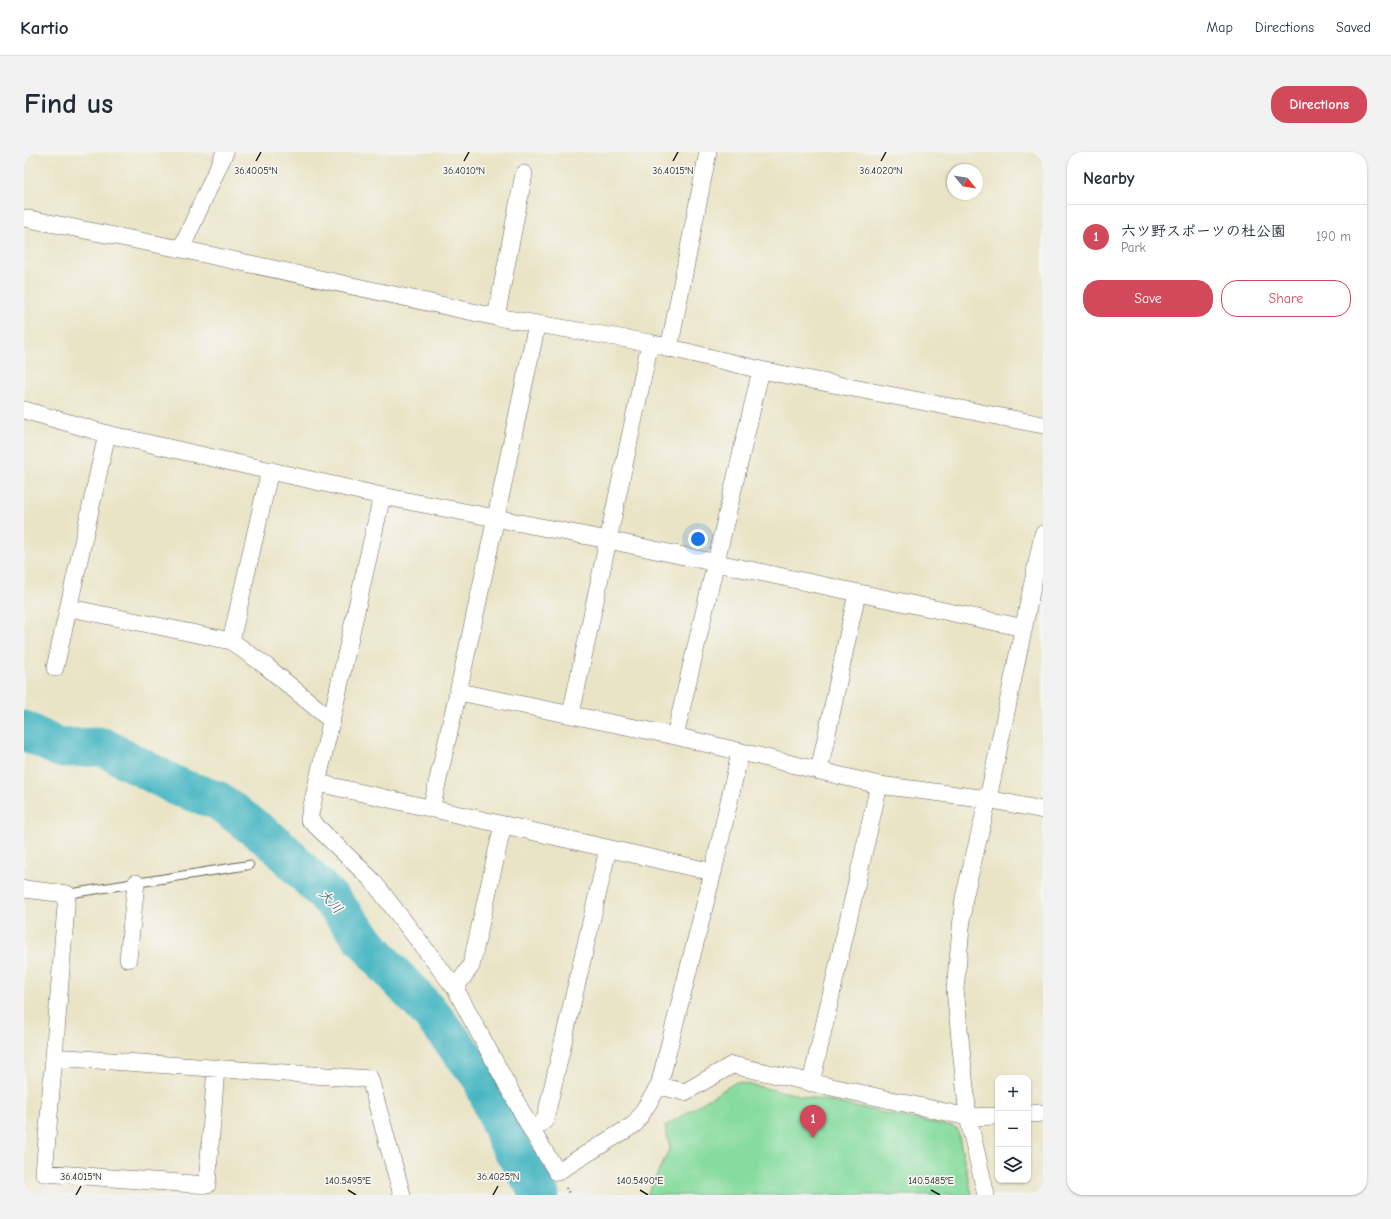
<!DOCTYPE html>
<meta charset="utf-8">
<style>
:root{--surface:#fff;--page:#f2f2f3;--text:#1f2937;--muted:#747a83;--line:#e0e1e3;--accent:#d1495b}
body{margin:0;font-family:"Comic Neue","Klee One",sans-serif;background:var(--page);color:var(--text)}
.controls{position:absolute;right:12px;bottom:12px;display:grid;overflow:hidden;border-radius:8px;box-shadow:0 1px 3px #0004}
.controls button{width:36px;height:36px;display:grid;place-items:center;padding:0;border:0;border-bottom:1px solid var(--line);background:var(--surface);color:var(--text);font:20px sans-serif}
.compass{position:absolute;left:923px;top:12px;width:36px;height:36px;border-radius:50%;background:var(--surface);box-shadow:0 1px 3px #0004;rotate:120deg}
.you{position:absolute;left:674px;top:387px;width:14px;height:14px;margin:-10px;border:3px solid #fff;border-radius:50%;background:#1a73e8;box-shadow:0 0 0 6px #1a73e833}
.badge{display:grid;place-items:center;width:26px;height:26px;border-radius:50%;background:var(--accent);color:#fff;font-size:13px;font-weight:700}
.pin{position:absolute;translate:-50% -33px;filter:drop-shadow(0 1px 2px #0008)}
.pin::after{content:'';position:absolute;top:21px;width:14px;height:12px;background:inherit;clip-path:polygon(0 0,100% 0,50% 100%)}
.list{margin:0;padding:0;list-style:none}
h2{display:flex;justify-content:space-between;align-items:center;height:52px;margin:0;padding:0 16px;font-size:17px}
h2 small{font-size:13px;font-weight:400;color:var(--muted)}
.list li{display:grid;grid-template-columns:26px 1fr auto;gap:12px;align-items:center;box-sizing:border-box;height:64px;padding:0 16px;border-top:1px solid var(--line)}
.list b{display:block;font-size:15px;white-space:nowrap}
.list p{margin:0;font-size:13px;white-space:nowrap;color:var(--muted)}
.list em{font-size:13px;font-style:normal;color:var(--muted)}
.actions{display:flex;gap:8px;padding:12px 16px}
.actions a{flex:1;padding:9px 0;border:1px solid var(--accent);border-radius:16px;text-align:center;font-size:14px;color:var(--accent)}
.actions .main{background:var(--accent);color:#fff}
.icon{flex:none;width:22px;height:22px;fill:none;stroke:currentColor;stroke-width:2;stroke-linecap:round;stroke-linejoin:round}
.map{position:relative;flex:none;width:1019px;height:1043px;overflow:hidden;border-radius:16px}
header{display:flex;align-items:center;gap:24px;box-sizing:border-box;height:56px;padding:0 20px;background:var(--surface);border-bottom:1px solid var(--line)}
header strong{font-size:19px}
nav{display:flex;gap:22px;margin-inline-start:auto;font-size:14px}
.intro{display:flex;align-items:center;justify-content:space-between;box-sizing:border-box;height:96px;padding:0 24px}
h1{margin:0;font-size:28px}
.button{padding:10px 18px;border-radius:16px;background:var(--accent);color:#fff;font-size:14px;font-weight:700}
main{display:flex;gap:24px;padding:0 24px}
aside{flex:1;background:var(--surface);border-radius:16px;box-shadow:0 1px 3px #0004}
.map>svg:first-child{display:block}
.green{fill:#86db9e;stroke:#517c5d}
.lines{fill:none;stroke-linecap:round;stroke-linejoin:round}
.river{stroke:#49b7c3;stroke-width:39}
.lane-casing{stroke:#646258;stroke-width:10}
.street-casing{stroke:#646258;stroke-width:18}
.path{stroke:#646258;stroke-width:2.5;stroke-dasharray:1 3;stroke-linecap:butt}
.lane{stroke:#fff;stroke-width:8}
.street{stroke:#fff;stroke-width:17}
.ticks{fill:none;stroke:#1c1c1c;stroke-width:1.5}
.labels{text-anchor:middle;stroke-width:3.5;stroke-linejoin:round;paint-order:stroke}
.water-label{font-size:14px;font-style:italic;fill:#2e5a5f;stroke:#f6f6f2}
.ticks-label{font-size:10px;text-anchor:middle;fill:#1c1c1c;stroke:#f6f6f2;stroke-width:3.5;stroke-linejoin:round;paint-order:stroke}
</style>
<header>
<strong>Kartio</strong>
<nav><a>Map</a><a>Directions</a><a>Saved</a></nav>
</header>
<div class="intro"><h1>Find us</h1><a class="button">Directions</a></div>
<main>
<div class="map">
<svg width="1019" height="1043" viewBox="0 0 1019 1043">
<rect width="100%" height="100%" fill="#f6f6f2"/>
<filter id="ink" filterUnits="userSpaceOnUse"><feTurbulence type="fractalNoise" baseFrequency=".025" numOctaves="2"/><feDisplacementMap in="SourceGraphic" scale="8" xChannelSelector="R" yChannelSelector="G"/><feConvolveMatrix kernelMatrix="1 2 1 2 8 2 1 2 1" color-interpolation-filters="sRGB"/></filter>
<filter id="wash" filterUnits="userSpaceOnUse"><feTurbulence type="fractalNoise" baseFrequency=".012" numOctaves="4" result="noise"/><feDisplacementMap in="SourceGraphic" scale="16" xChannelSelector="R" yChannelSelector="G"/><feGaussianBlur stdDeviation="0.9" result="paint"/><feColorMatrix in="noise" values="0 0 0 0 0 0 0 0 0 0 0 0 0 0 0 0 0 1.4 0 .05"/><feComposite in="paint" operator="in"/></filter>
<g filter="url(#wash)">
<rect width="100%" height="100%" fill="#eae4c6"/>
<!-- green -->
<path class="green" d="M712,930L933,976L948,1043H623L646,996L641,974Z"/>
<g class="lines">
<!-- river -->
<path class="river" d="M0,578L35,596L79,595L154,635L195,649L253,693L309,750L362,814L407,862L457,925L482,986L516,1043"/>
</g>
</g>
<g filter="url(#ink)">
<g class="lines">
<!-- lane casing -->
<g class="lane-casing">
<path id="lane" d="M43,742L225,713"/>
</g>
<!-- street casing -->
<g class="street-casing">
<path id="street" d="M0,66L157,97L472,165L626,191L737,218L1019,273
M157,97L201,0
M472,165L500,22
M645,197L684,0
M0,258L83,282L358,344L584,388L1000,476
M358,344L285,667L348,728L431,836L508,979L533,1020L611,972L635,934L689,720L716,601
M46,456L207,489L242,514L308,569
M207,489L246,318
M31,516L83,282
M435,540L651,584L855,633L964,647L1019,658
M547,562L626,191
M651,584L737,218
M795,619L833,441
M294,631L689,720
M407,657C446,496 478,333 513,172
M0,737L43,742L30,905L346,927L378,1043
M104,807L112,731
M431,836L447,814L479,673
M30,905L20,1021L183,1033L192,916
M787,931L855,633
M635,934L661,940L708,913L944,965L974,964
M1004,962L1019,961
M508,979L521,968L584,697
M962,1043L944,965L931,837L940,746L964,647L1019,382"/>
</g>
<!-- path -->
<path class="path" d="M542,1036L546,1043"/>
<!-- lane -->
<use href="#lane" class="lane"/>
<!-- street -->
<use href="#street" class="street"/>
</g>
</g>
<!-- ticks -->
<path class="ticks" d="M232,9L237,0M440,9L445,0M649,9L654,0M857,9L862,0M324,1038L332,1043M616,1038L624,1043M907,1038L916,1043M52,1043L57,1034M469,1043L474,1034"/>
<g class="labels">
<!-- water labels -->
<g class="water-label">
<text transform="translate(307 749) rotate(48)" y="5">大川</text>
</g>
</g>
<g class="ticks-label">
<text x="232" y="22">36.4005°N</text>
<text x="440" y="22">36.4010°N</text>
<text x="649" y="22">36.4015°N</text>
<text x="857" y="22">36.4020°N</text>
<text x="57" y="1028">36.4015°N</text>
<text x="474" y="1028">36.4025°N</text>
<text x="324" y="1032">140.5495°E</text>
<text x="616" y="1032">140.5490°E</text>
<text x="907" y="1032">140.5485°E</text>
</g>
</svg>
<div class="controls">
<button>+</button>
<button>−</button>
<button><svg class="icon" aria-label="layers" viewBox="0 0 24 24"><path d="M12 4l9 5-9 5-9-5zM3 14l9 5 9-5"/></svg></button>
</div>
<svg class="compass" viewBox="-18 -18 36 36"><path d="M0-13l5 13h-10z" fill="#e53935"/><path d="M0 13l5-13h-10z" fill="#747a83"/></svg>
<div class="you"></div>
<div class="pin badge" style="left:789px;top:986px">1</div>
</div>
<aside>
<h2>Nearby<small></small></h2>
<ul class="list">
<li><span class="badge">1</span><div><b>六ツ野スポーツの杜公園</b><p>Park</p></div><em>190 m</em></li>
</ul>
<div class="actions"><a class="main">Save</a><a>Share</a></div>
</aside>
</main>
